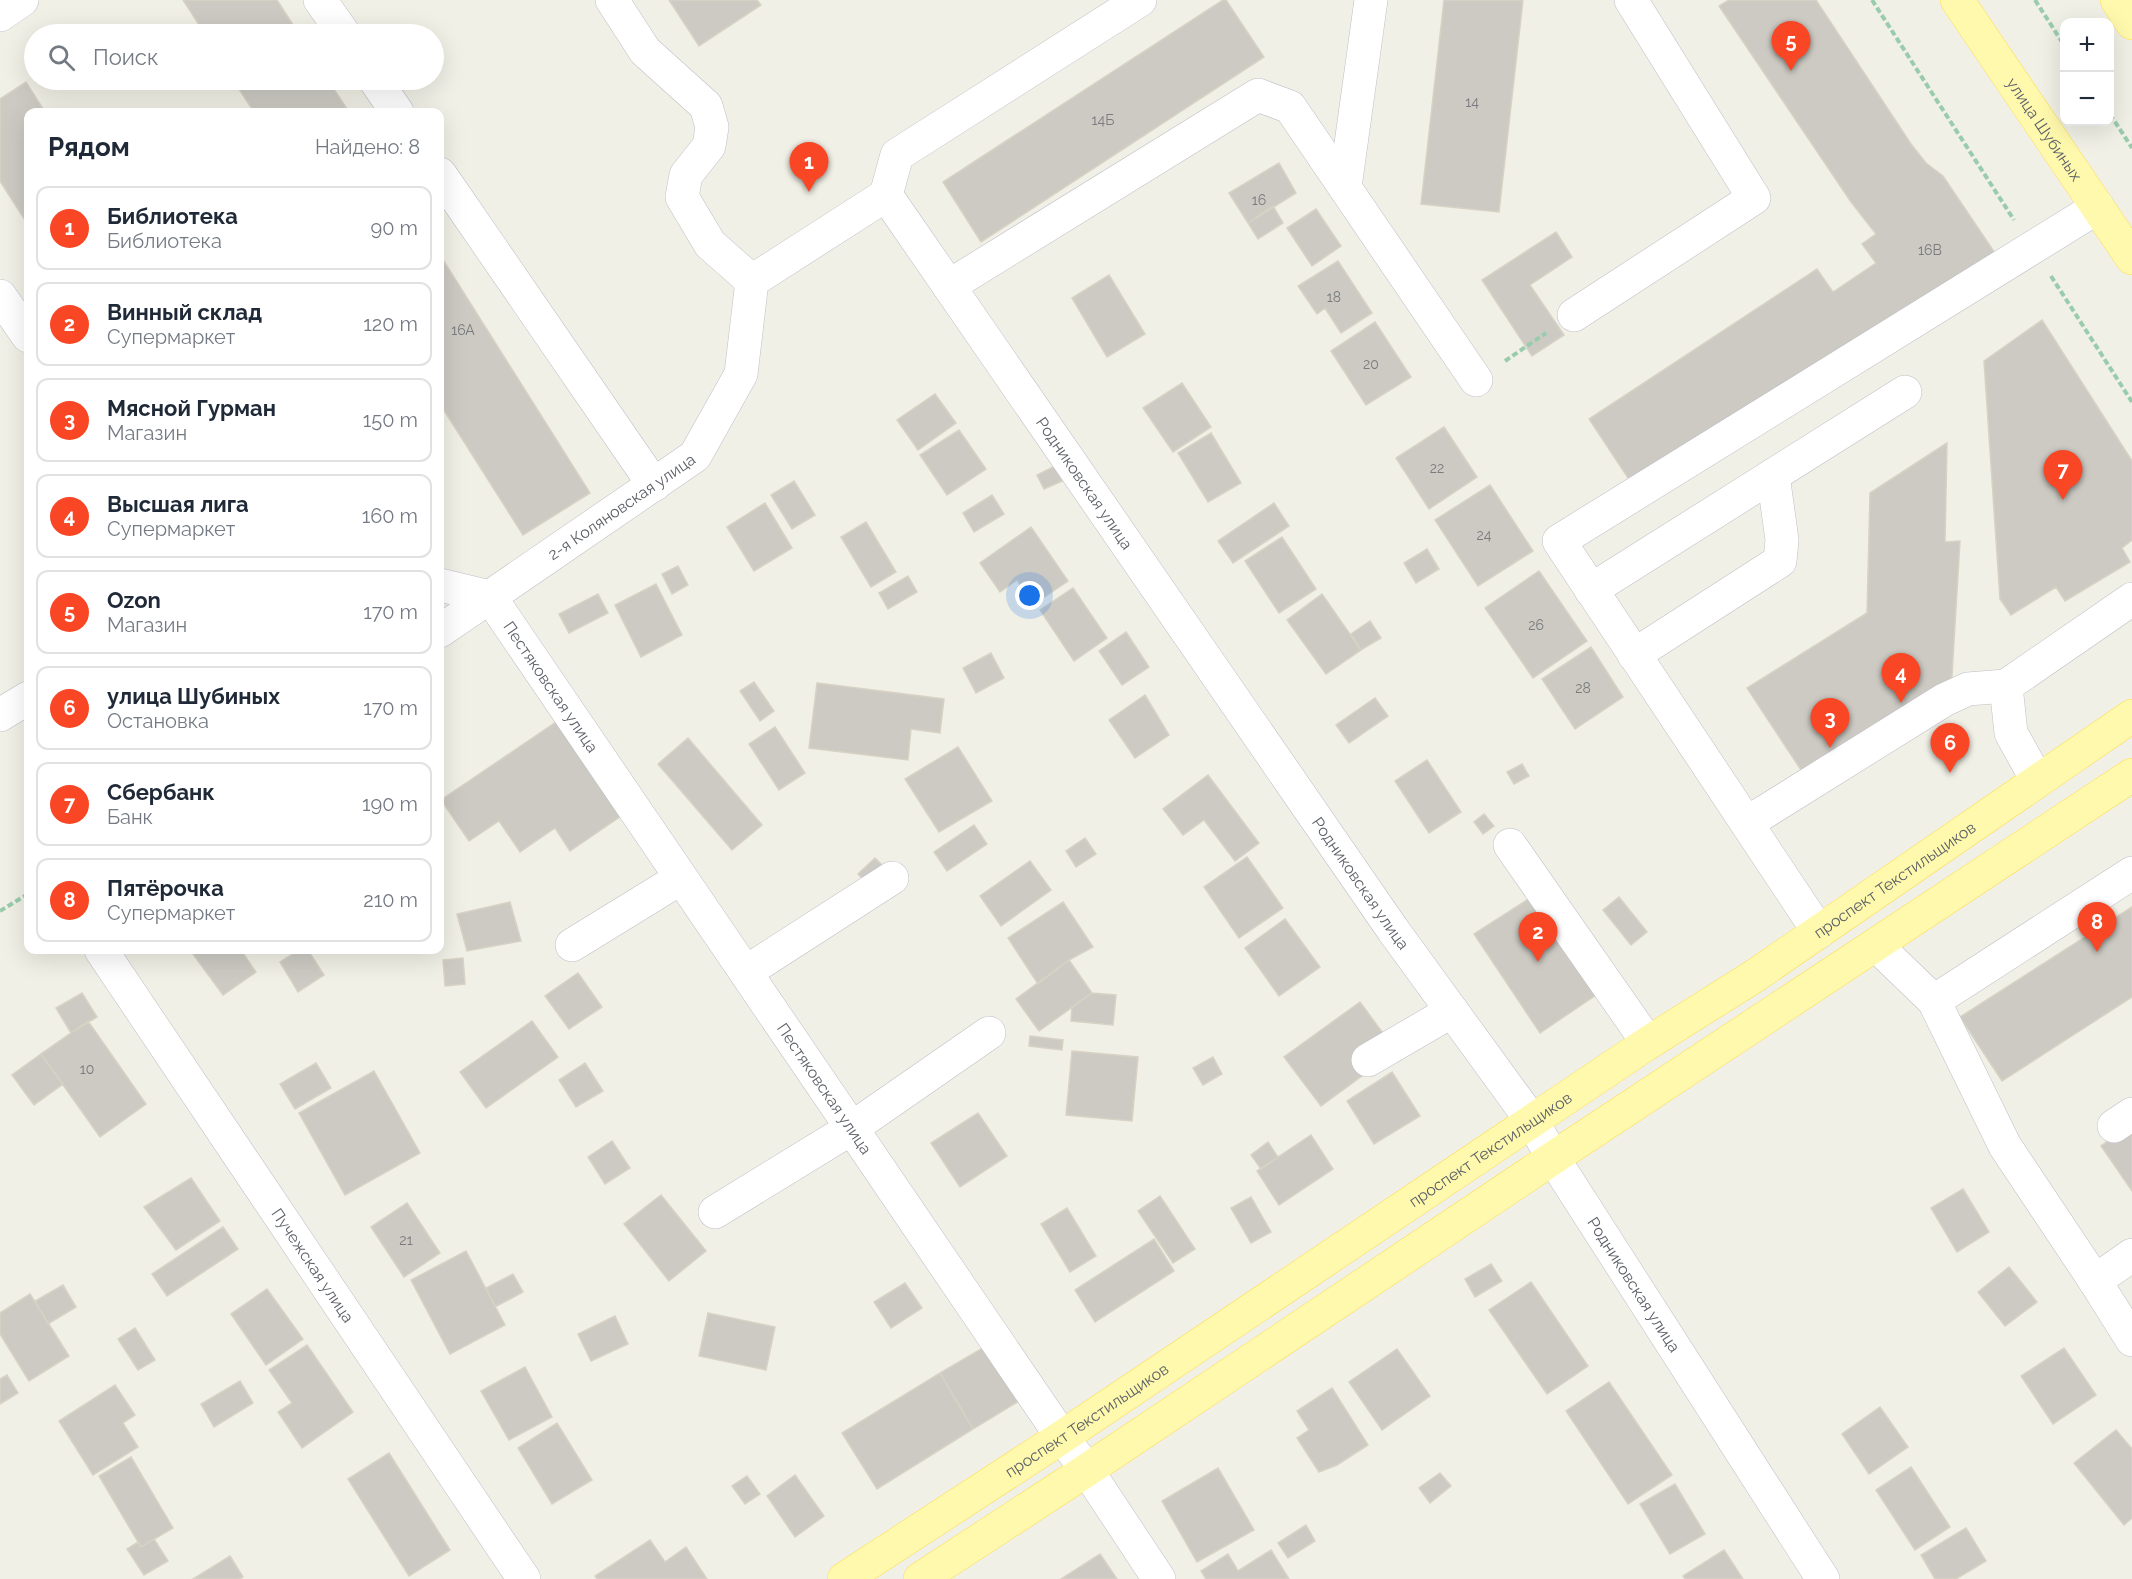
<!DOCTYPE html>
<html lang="ru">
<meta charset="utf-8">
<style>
:root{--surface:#fff;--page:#f6f6f7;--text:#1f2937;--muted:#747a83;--line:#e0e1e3;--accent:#f94725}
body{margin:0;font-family:Raleway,sans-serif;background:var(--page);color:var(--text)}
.controls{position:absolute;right:18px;top:18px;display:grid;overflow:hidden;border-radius:12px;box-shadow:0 6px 24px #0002}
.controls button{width:54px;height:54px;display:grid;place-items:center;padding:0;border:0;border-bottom:2px solid var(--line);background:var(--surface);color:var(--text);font:30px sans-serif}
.you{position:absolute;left:1030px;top:596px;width:21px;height:21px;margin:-15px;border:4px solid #fff;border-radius:50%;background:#1a73e8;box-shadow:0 0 0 9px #1a73e833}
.badge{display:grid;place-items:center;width:39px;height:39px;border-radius:50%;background:var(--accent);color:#fff;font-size:20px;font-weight:700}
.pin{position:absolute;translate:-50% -50px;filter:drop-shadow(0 2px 3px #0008)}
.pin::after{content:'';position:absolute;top:32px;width:21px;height:18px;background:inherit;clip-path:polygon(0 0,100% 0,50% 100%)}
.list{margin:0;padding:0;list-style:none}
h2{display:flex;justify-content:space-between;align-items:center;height:78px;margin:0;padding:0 24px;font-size:26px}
h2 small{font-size:20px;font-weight:400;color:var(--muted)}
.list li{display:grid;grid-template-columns:39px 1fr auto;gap:18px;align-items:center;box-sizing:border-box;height:84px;margin:0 12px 12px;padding:0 12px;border:2px solid var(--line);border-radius:12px}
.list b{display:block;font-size:22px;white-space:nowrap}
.list p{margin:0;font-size:20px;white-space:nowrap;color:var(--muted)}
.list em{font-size:20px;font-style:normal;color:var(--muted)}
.icon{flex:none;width:33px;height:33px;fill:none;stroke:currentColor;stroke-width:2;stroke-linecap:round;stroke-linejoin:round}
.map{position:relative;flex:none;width:2132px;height:1579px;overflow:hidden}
.search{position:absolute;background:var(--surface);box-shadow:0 6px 24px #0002;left:24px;top:24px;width:420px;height:66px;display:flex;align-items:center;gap:15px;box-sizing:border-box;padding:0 21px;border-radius:33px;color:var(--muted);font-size:22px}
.panel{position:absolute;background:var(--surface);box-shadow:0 6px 24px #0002;left:24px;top:108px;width:420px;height:846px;border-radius:12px}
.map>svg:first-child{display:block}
.building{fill:#cccac3;stroke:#d7d2c4;stroke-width:1.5}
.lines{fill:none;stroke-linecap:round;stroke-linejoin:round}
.minor-casing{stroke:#bebfc6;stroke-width:34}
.major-casing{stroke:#fedd52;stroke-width:34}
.path{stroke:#99ccac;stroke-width:4;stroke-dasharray:6 3;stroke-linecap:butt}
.minor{stroke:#fff;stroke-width:33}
.major{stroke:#fff9ad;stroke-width:33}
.labels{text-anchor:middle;stroke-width:4.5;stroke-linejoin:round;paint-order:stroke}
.number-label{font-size:14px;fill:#797b7f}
.street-label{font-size:16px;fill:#5d6168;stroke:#fff}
</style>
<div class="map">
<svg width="2132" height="1579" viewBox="0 0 2132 1579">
<rect width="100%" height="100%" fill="#f1f0e6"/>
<!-- building -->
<path class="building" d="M183,0H277L299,34H205Z
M669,0H757L761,5L699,46Z
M1223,0H1226L1264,57L981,242L943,182Z
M1444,0H1523L1499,212L1421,204Z
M1729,0H1816L1911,144L1926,163L1943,176L1997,256L1638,493L1589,419L1817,269L1833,292L1876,263L1862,244L1876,234L1851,202L1719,6Z
M233,80H328L349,112H254Z
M26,82L45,112H28V225L0,181V99Z
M1279,163L1296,193L1248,223L1229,193Z
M1273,206L1283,223L1258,239L1248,223Z
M1316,209L1341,246L1312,266L1287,228Z
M1556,232L1572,257L1530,285L1564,335L1532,356L1482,280Z
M440,255L590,493L523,535L440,404Z
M1338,261L1372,313L1341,333L1325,308L1317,314L1298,286Z
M1109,275L1145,334L1107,357L1072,298Z
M2042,320L2132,461V540L2122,548L2130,562L2065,601L2056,587L2011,615L2000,599L1984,361Z
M1375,322L1411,377L1366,405L1331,351Z
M1182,383L1211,427L1173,452L1143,408Z
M935,394L956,423L918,450L897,420Z
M1444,427L1477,477L1429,509L1396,458Z
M959,430L986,469L947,495L920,455Z
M1211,433L1241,483L1208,502L1178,453Z
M1947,443L1945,542L1960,541L1951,692L1805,776L1747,688L1867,613L1870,493Z
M1055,466L1062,481L1044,489L1037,475Z
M794,481L815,515L792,529L771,495Z
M1490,485L1533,551L1478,586L1435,520Z
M992,495L1004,514L974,532L963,513Z
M765,503L792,548L754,571L727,527Z
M1274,503L1289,526L1233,563L1218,541Z
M866,522L896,572L871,587L841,537Z
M1031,527L1068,581L1034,604L1017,580L1000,592L980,563Z
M1282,537L1316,589L1279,613L1245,561Z
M1427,549L1439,569L1416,583L1404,563Z
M678,566L688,585L672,594L662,574Z
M1539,571L1587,641L1533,678L1485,608Z
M908,576L917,592L888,609L879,593Z
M656,584L682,635L641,657L615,605Z
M1073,588L1107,638L1074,661L1040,610Z
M598,594L608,613L569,633L559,614Z
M1322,594L1361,650L1326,674L1287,620Z
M1370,621L1381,638L1361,650L1351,634Z
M1126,632L1149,667L1122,685L1099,651Z
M1591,647L1623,697L1575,729L1542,679Z
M991,653L1004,678L976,693L963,668Z
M754,682L774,711L760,721L740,691Z
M817,683L944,699L940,733L911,729L908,760L809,748Z
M1145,695L1169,735L1135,758L1109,720Z
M1375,698L1388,716L1349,743L1336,725Z
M559,720L624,814L570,851L555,828L520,852L499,821L469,841L441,800Z
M775,727L805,773L779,790L749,744Z
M688,738L762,825L732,850L658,764Z
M958,747L992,801L939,832L905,779Z
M1427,760L1461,812L1429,833L1395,781Z
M1522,764L1529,776L1514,784L1507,772Z
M1208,775L1259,843L1235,861L1204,820L1183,835L1163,809Z
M1484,814L1494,826L1483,834L1474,822Z
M974,825L987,844L947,871L934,852Z
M1085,838L1096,854L1076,867L1066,851Z
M1247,857L1283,908L1239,938L1204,887Z
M875,858L886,869L869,885L858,874Z
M1030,861L1051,890L1001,926L980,896Z
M1538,893L1602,991L1540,1033L1474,934Z
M1619,897L1647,932L1631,945L1603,910Z
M510,902L521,941L467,951L457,914Z
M1063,902L1093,947L1069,960L1038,984L1008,938Z
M2132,907V997L2002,1081L1960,1017Z
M1285,919L1320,967L1279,996L1245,948Z
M190,950H241L256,972L223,995Z
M299,950H308L324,975L298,992L280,962Z
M463,958L465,984L445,986L443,960Z
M1069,960L1092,993L1039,1031L1016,999Z
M578,973L602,1007L569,1029L545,996Z
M82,993L97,1017L71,1033L56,1008Z
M1092,993L1116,995L1113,1025L1071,1021L1072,1007Z
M1360,1002L1396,1051L1321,1106L1284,1057Z
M88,1021L146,1104L100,1137L41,1054Z
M532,1021L558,1057L486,1108L460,1072Z
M1030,1036L1063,1040L1062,1050L1029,1046Z
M1072,1051L1138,1057L1132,1121L1066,1115Z
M41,1054L63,1084L34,1105L12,1075Z
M1213,1057L1222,1074L1203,1085L1193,1068Z
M316,1063L331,1088L295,1109L280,1084Z
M585,1063L603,1091L576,1107L559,1080Z
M374,1071L420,1153L345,1195L299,1113Z
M1392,1072L1420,1116L1374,1144L1347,1101Z
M978,1113L1007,1156L960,1187L931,1143Z
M2132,1124V1191L2101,1146Z
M1311,1135L1333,1169L1279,1205L1257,1171Z
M612,1141L630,1168L605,1184L588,1157Z
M1268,1142L1278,1157L1261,1169L1251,1155Z
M191,1178L220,1221L176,1250L144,1207Z
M1963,1189L1989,1232L1957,1252L1931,1208Z
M661,1195L706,1251L669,1281L624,1224Z
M1160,1196L1195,1249L1173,1263L1138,1211Z
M1251,1197L1271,1232L1251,1243L1231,1208Z
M407,1203L440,1253L404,1277L371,1227Z
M1067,1208L1096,1256L1070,1272L1041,1224Z
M223,1227L238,1249L167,1296L152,1274Z
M1154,1239L1174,1271L1095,1322L1075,1290Z
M466,1251L505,1325L450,1354L411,1280Z
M1491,1264L1502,1281L1475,1297L1465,1279Z
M2009,1267L2037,1302L2005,1326L1978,1292Z
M513,1274L523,1292L495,1307L486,1288Z
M1531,1282L1588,1366L1547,1394L1489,1310Z
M905,1283L922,1308L891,1328L874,1302Z
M63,1285L76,1307L48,1324L35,1301Z
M267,1289L303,1339L266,1365L231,1314Z
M30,1294L69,1356L29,1381L0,1334V1313Z
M708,1313L775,1327L766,1370L699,1356Z
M615,1316L628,1344L591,1361L578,1334Z
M135,1328L155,1360L138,1370L118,1339Z
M307,1345L353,1412L302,1448L278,1412L292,1403L269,1370Z
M986,1346L1019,1401L973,1429L940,1373Z
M2064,1348L2096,1395L2053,1424L2021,1376Z
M1397,1349L1430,1396L1382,1430L1349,1382Z
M525,1367L552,1417L509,1440L481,1391Z
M940,1373L973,1429L877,1489L842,1433Z
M7,1375L18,1393L0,1404V1379Z
M240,1381L253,1403L214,1427L201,1404Z
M1609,1382L1672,1475L1628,1504L1566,1411Z
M115,1385L135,1415L123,1423L138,1447L93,1475L59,1421Z
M1332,1388L1368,1445L1337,1465L1319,1472L1297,1438L1309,1430L1297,1411Z
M1880,1407L1908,1447L1869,1474L1842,1434Z
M557,1423L592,1480L552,1504L518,1448Z
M2116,1430L2132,1449V1518L2124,1525L2074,1463Z
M389,1453L450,1550L409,1576L348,1479Z
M131,1457L173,1528L141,1547L99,1476Z
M1911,1467L1950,1527L1915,1550L1876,1490Z
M1218,1468L1254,1530L1197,1562L1162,1501Z
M1440,1473L1451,1486L1430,1503L1419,1488Z
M795,1475L824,1516L795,1537L767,1496Z
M747,1476L760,1494L745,1504L732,1486Z
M1675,1484L1705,1534L1670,1554L1640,1504Z
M1306,1525L1315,1541L1288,1558L1278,1543Z
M1966,1528L1986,1561L1956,1579H1935L1921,1555Z
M154,1539L168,1561L144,1575L127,1549L138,1542L141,1547Z
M650,1540L665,1562L686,1547L707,1579H597L595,1576Z
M1271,1550L1289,1579H1206L1201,1571L1228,1554L1238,1571Z
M1724,1550L1743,1579H1685L1683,1576Z
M1100,1554L1117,1579H1061Z
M230,1556L243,1577L239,1579H193Z"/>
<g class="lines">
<!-- minor casing -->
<g class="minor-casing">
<g id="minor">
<path d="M320,0L344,34"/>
<path d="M612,0L645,51L706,106L712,127L709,146L686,175L682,197L710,244L752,281"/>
<path d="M0,15L22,0"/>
<path d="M375,80L397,112"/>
<path d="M440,174L654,485"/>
<path d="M1345,187L1371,0"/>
<path id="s1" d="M886,195L1393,930L1532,1121L1553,1158L1823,1579"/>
<path d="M886,195L897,155L1140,0"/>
<path d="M949,286L1258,95L1290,107L1476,380"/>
<path d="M0,296L28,336"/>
<path d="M1574,315L1754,198L1631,0"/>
<path id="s2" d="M440,585L490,597L1062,1437L1087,1470L1159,1579"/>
<path d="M1591,590L1905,392"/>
<path id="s3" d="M440,631L695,456L741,374L752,281L886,195"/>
<path d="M1634,655L1780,561L1782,540L1773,475"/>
<path d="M0,715L28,698"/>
<path d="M2037,780L2011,733L2006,686L2132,599"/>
<path d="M1747,823L1944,700L1968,689L2006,686"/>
<path d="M1510,845L1648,1043"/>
<path d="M1819,932L1559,541L2098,207"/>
<path d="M572,945L681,878"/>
<path d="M1876,945L1934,1001L2005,1146L2095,1281L2132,1340"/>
<path id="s4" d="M101,950L524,1579"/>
<path d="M746,972L892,878"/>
<path d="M1934,1001L2132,873"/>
<path d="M1368,1060L1452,1011"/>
<path d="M2114,1126L2132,1114"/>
<path d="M715,1212L852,1128L989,1033"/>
<path d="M2095,1281L2132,1255"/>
</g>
</g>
<!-- major casing -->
<g class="major-casing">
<g id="major">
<path id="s5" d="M1957,0L2132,258"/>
<path d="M2117,0L2132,23"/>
<path id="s6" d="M844,1579L1062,1437L1648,1043L1753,977L2132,716"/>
<path d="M920,1579L1087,1470L1553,1158L2132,775"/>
</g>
</g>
<!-- path -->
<path class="path" d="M1872,0L2014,220
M2035,0L2064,45
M2110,114L2132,148
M2051,276L2132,402
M1505,361L1546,333
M0,911L28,894"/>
<!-- minor -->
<use href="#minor" class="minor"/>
<!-- major -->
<use href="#major" class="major"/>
</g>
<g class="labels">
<!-- number labels -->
<g class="number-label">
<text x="1472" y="107">14</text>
<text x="1103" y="125">14Б</text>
<text x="1259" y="205">16</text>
<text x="1930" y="255">16В</text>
<text x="1334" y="302">18</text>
<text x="463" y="335">16А</text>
<text x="1371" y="369">20</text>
<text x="1437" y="473">22</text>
<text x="1484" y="540">24</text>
<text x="1536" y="630">26</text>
<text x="1583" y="693">28</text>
<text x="87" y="1074">10</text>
<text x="406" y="1245">21</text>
</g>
<!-- street labels -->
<g class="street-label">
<text dy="6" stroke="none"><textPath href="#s5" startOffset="156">улица Шубиных</textPath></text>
<text dy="6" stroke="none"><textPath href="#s1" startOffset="350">Родниковская улица</textPath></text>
<text dy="6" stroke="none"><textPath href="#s3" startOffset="220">2-я Коляновская улица</textPath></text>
<text dy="6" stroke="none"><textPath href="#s2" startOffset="160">Пестяковская улица</textPath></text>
<text dy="6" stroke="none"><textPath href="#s6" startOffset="1262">проспект Текстильщиков</textPath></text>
<text dy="6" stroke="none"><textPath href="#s1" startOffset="836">Родниковская улица</textPath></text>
<text dy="6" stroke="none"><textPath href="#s2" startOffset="646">Пестяковская улица</textPath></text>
<text dy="6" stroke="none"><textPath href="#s6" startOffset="776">проспект Текстильщиков</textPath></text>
<text dy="6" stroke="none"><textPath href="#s4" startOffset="380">Пучежская улица</textPath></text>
<text dy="6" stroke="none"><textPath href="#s1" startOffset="1322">Родниковская улица</textPath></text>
<text dy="6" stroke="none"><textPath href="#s6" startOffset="290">проспект Текстильщиков</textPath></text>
</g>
</g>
</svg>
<div class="controls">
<button>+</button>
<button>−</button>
</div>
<div class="you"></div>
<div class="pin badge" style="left:809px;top:192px">1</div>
<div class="pin badge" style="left:1538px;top:962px">2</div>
<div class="pin badge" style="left:1830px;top:748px">3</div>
<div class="pin badge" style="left:1901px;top:703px">4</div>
<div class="pin badge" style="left:1791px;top:71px">5</div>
<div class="pin badge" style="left:1950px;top:773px">6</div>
<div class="pin badge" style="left:2063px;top:500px">7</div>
<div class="pin badge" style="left:2097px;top:952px">8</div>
<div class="search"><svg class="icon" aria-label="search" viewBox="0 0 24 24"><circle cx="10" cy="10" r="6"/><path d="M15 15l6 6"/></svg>Поиск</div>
<section class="panel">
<h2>Рядом<small>Найдено: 8</small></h2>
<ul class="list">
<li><span class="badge">1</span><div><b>Библиотека</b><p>Библиотека</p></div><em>90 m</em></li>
<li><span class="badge">2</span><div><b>Винный склад</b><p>Супермаркет</p></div><em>120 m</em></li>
<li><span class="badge">3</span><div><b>Мясной Гурман</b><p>Магазин</p></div><em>150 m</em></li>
<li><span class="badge">4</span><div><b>Высшая лига</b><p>Супермаркет</p></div><em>160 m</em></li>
<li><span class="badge">5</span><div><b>Ozon</b><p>Магазин</p></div><em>170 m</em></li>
<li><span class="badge">6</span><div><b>улица Шубиных</b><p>Остановка</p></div><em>170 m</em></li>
<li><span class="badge">7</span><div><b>Сбербанк</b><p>Банк</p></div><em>190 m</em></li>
<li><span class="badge">8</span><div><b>Пятёрочка</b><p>Супермаркет</p></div><em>210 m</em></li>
</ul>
</section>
</div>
